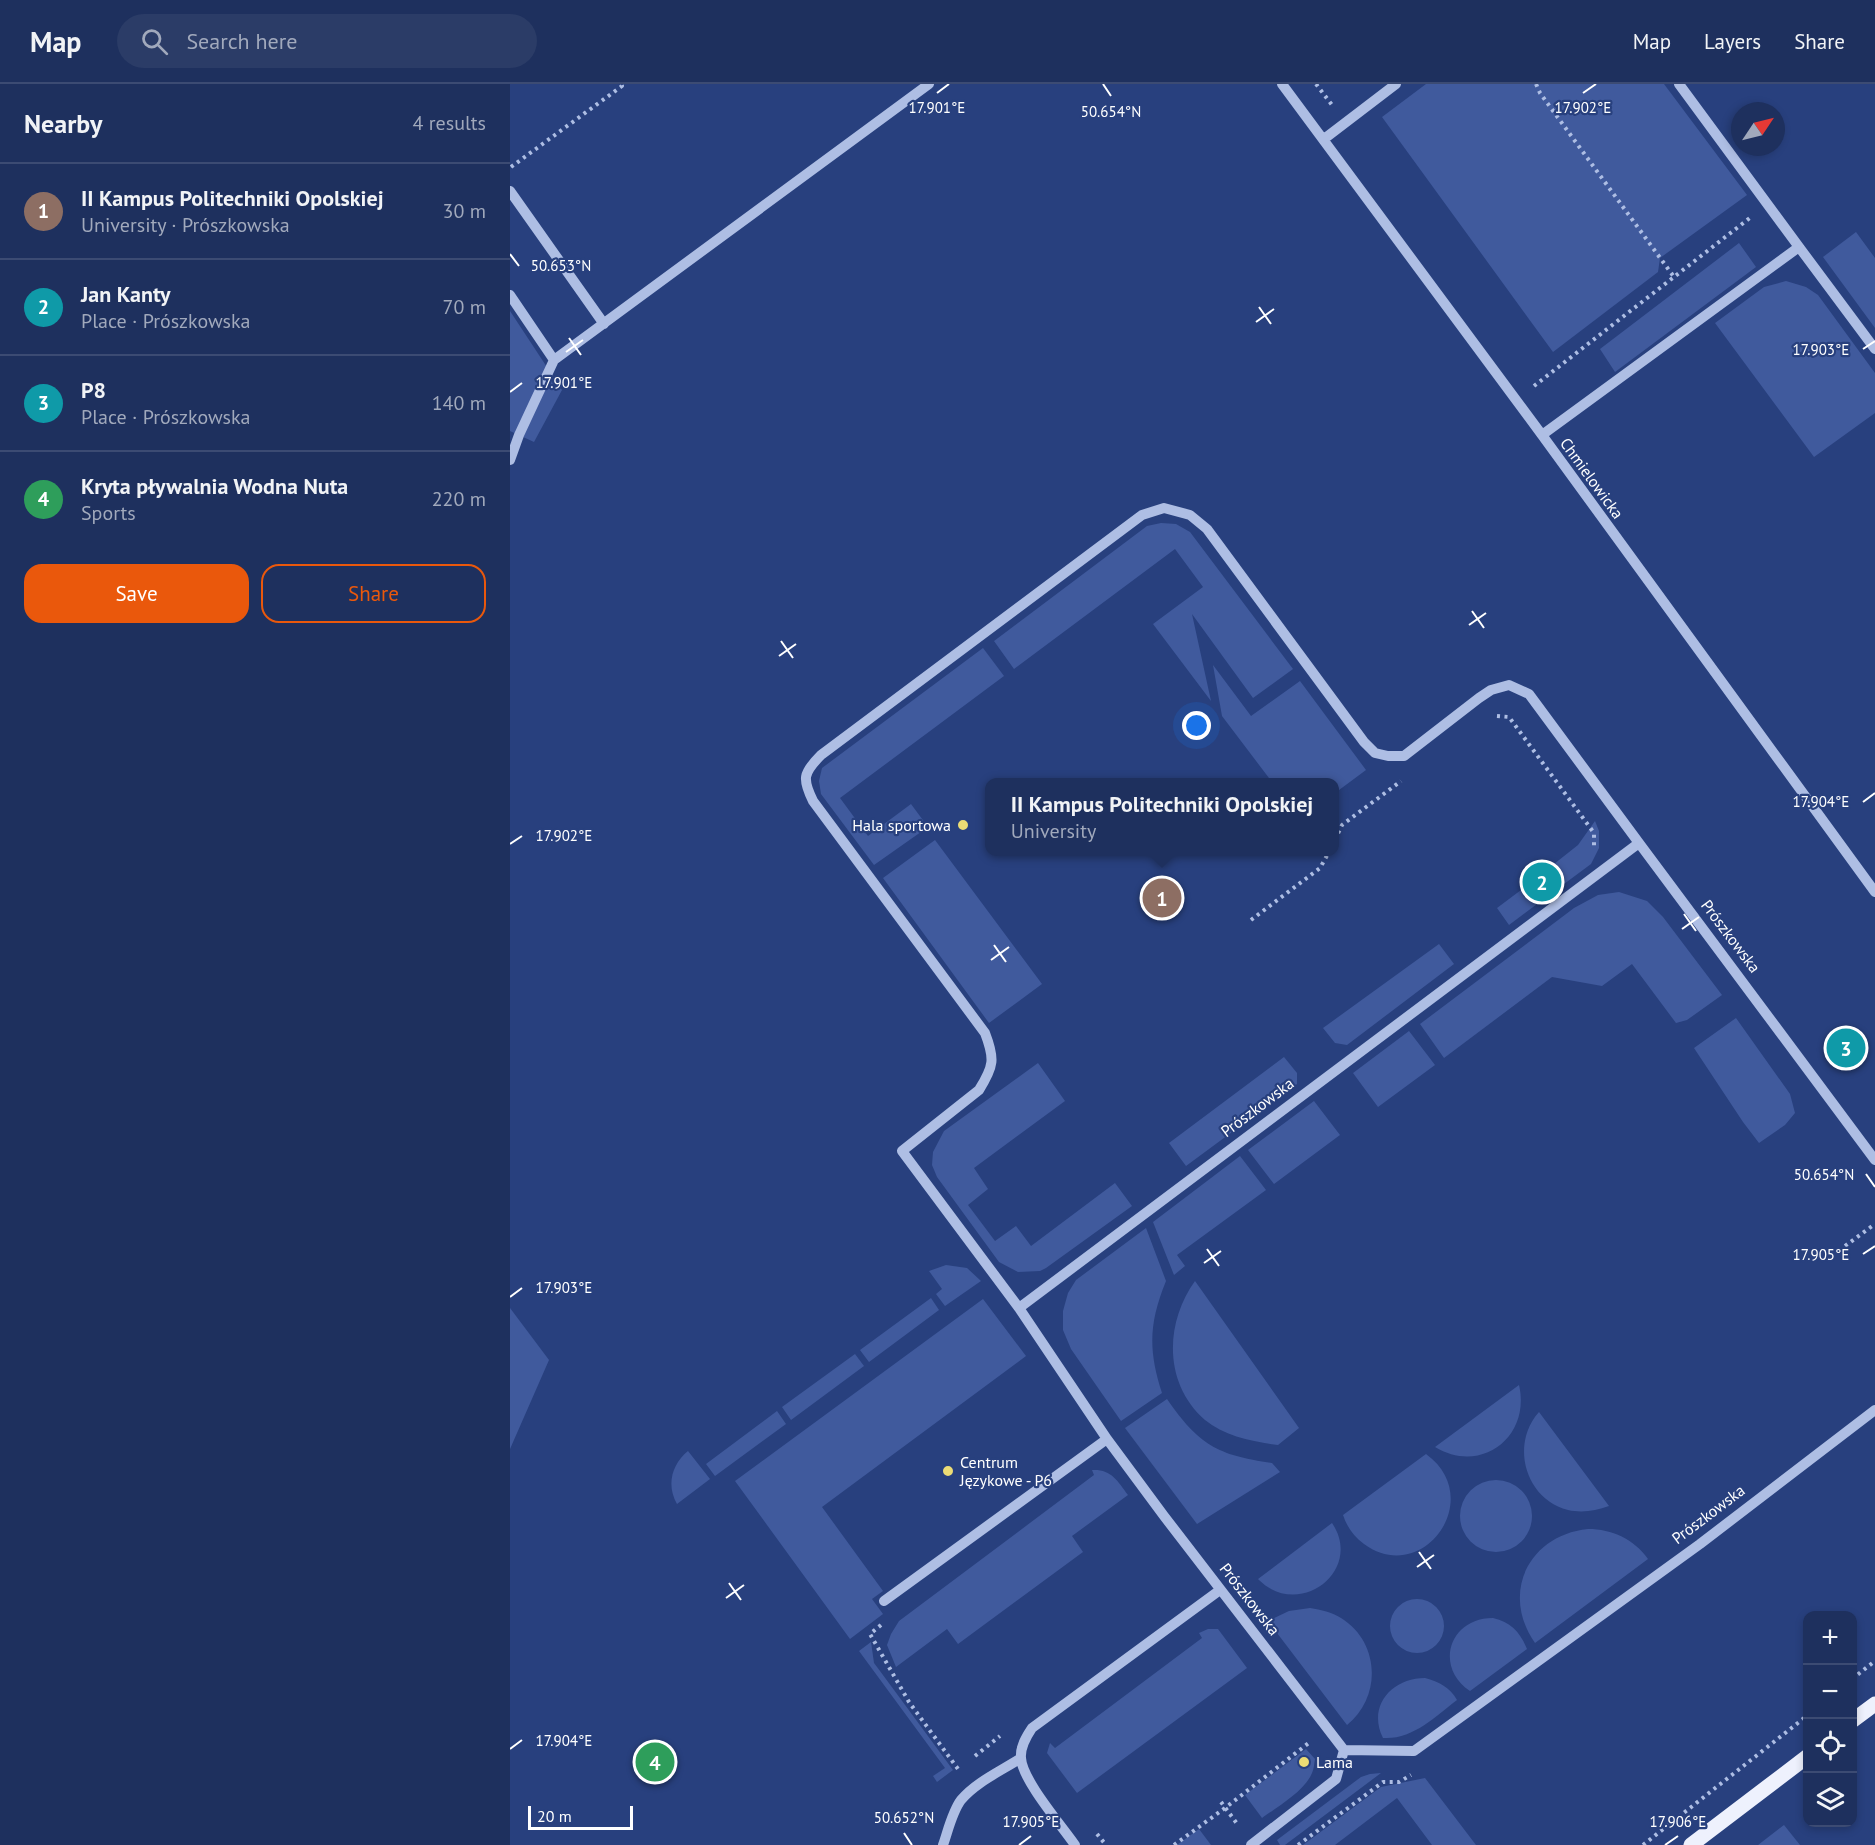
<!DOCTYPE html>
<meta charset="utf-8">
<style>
:root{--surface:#1e305e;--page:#2b3c67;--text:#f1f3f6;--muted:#a1a9bc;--line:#3c4b73;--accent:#ea580c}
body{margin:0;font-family:"PT Sans",sans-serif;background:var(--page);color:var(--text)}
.controls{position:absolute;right:18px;bottom:18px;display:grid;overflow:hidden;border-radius:12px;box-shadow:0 3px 9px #0003}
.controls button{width:54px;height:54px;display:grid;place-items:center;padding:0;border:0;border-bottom:2px solid var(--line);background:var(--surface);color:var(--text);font:30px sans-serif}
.compass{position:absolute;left:1221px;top:18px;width:54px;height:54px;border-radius:50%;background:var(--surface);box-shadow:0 3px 9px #0003;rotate:55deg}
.scale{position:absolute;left:18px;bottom:15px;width:105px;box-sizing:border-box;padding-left:6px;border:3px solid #fff;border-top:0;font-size:16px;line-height:21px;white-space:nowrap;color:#fff;-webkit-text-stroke:4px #28407e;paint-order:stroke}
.you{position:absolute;left:687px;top:642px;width:21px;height:21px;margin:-15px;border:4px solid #fff;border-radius:50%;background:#1a73e8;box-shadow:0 0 0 9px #1a73e833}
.badge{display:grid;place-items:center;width:39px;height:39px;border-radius:50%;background:var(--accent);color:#fff;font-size:20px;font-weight:700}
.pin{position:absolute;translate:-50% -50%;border:3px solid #fff;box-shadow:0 2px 6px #0006}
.popup{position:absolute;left:475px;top:694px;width:354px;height:78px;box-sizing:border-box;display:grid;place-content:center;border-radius:12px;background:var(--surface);filter:drop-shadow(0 2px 4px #0005);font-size:20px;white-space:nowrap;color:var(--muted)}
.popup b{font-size:22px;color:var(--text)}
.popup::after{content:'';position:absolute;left:50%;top:100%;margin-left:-12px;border:12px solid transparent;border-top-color:var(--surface)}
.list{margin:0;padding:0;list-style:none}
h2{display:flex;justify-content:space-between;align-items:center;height:78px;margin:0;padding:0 24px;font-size:26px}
h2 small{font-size:20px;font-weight:400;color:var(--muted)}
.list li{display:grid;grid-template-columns:39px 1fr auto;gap:18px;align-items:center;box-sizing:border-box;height:96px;padding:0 24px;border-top:2px solid var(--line)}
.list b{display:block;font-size:22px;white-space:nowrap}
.list p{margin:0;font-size:20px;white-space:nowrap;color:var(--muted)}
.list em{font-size:20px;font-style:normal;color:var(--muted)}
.actions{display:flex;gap:12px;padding:18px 24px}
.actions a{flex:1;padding:14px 0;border:2px solid var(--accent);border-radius:18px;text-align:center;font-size:21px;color:var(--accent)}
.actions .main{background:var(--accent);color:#fff}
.icon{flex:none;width:33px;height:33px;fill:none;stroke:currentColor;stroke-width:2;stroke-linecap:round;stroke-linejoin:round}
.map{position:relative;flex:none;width:1365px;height:1761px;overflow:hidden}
header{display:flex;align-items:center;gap:36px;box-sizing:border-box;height:84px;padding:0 30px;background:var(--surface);border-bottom:2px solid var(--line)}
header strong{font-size:28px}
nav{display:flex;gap:33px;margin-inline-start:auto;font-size:21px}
.search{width:420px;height:54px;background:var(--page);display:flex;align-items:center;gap:15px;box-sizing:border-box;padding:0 21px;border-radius:33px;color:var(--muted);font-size:22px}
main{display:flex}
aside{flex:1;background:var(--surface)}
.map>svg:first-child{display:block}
.green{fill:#405a9d}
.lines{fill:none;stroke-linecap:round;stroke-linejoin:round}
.path{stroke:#aebee4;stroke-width:4;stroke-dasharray:3 4.5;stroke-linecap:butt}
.minor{stroke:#aebee4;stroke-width:10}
.major{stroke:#eef1fd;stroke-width:15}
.ticks{fill:none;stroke:#fff;stroke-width:2}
.poi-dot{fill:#ecdc75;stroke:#28407e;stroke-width:2}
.labels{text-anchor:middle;stroke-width:4.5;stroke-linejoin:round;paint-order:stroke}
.street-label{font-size:16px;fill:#fff;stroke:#28407e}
.poi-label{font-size:16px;fill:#fff;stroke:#28407e;text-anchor:start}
.ticks-label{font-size:15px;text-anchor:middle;fill:#fff;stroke:#28407e;stroke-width:4.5;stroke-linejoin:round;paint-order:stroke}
</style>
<header>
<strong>Map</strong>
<div class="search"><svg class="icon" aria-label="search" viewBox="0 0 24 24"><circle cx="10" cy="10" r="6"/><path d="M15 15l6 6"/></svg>Search here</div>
<nav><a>Map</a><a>Layers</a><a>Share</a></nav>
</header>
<main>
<aside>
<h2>Nearby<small>4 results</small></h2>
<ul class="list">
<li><span class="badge" style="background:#8d6e63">1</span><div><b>II Kampus Politechniki Opolskiej</b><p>University · Prószkowska</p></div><em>30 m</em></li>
<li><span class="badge" style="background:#0f9aa8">2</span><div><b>Jan Kanty</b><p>Place · Prószkowska</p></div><em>70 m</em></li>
<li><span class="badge" style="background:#0f9aa8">3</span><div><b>P8</b><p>Place · Prószkowska</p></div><em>140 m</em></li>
<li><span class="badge" style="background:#2e9e5b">4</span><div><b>Kryta pływalnia Wodna Nuta</b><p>Sports</p></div><em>220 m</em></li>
</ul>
<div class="actions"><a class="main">Save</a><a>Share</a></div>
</aside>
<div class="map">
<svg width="1365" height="1761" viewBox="0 0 1365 1761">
<rect width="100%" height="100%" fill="#28407e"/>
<!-- green -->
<path class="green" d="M916,0H1154L1237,111L1150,174L1148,188L1043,268L872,33Z
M1346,148L1365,174V244L1313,173Z
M1229,159L1246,183L1105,288L1090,265Z
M1276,197L1296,203L1308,211L1365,289V329L1304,373L1205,239L1254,203Z
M0,227L52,306L24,358L0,347Z
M651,439L666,440L680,448L783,585L743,614L682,530L701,617L643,540L693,503L665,465L504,585L484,557L637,442Z
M473,564L494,592L330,714L358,752L401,720L418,743L364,781L311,710L309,697L312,684Z
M703,581L741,632L790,597L856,686L825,709V698H762L712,632Z
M1085,737L1089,747V764L1081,780L999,841L987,824L1019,800L1029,813L1049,798L1039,784L1068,761Z
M425,756L532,900L479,939L373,794Z
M1109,808L1137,817L1153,833L1212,911L1177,936L1166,939L1122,880L1092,902L1042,893L934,974L910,940L1064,824L1088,811Z
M929,860L944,880L837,961L825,959L813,944Z
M1226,934L1280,1010L1285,1029L1275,1041L1249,1059L1233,1038L1184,964Z
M899,947L925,981L868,1023L843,989Z
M774,973L787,989V1000L676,1082L659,1059Z
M528,979L555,1017L464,1084L478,1105L458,1121L485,1157L506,1142L521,1162L605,1099L622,1122L536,1184L530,1187L508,1188L489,1178L427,1093L422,1081L423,1068L434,1047Z
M804,1017L830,1051L764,1100L738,1066Z
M730,1072L756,1106L667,1171L675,1182L664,1191L643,1138Z
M636,1144L656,1197C639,1239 638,1266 652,1309L611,1337L561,1265L553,1246V1227L558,1209L566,1196Z
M436,1181L457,1184L471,1197L435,1222L426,1210L432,1205L419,1187Z
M685,1197L789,1344L768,1361C744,1358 714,1352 695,1336C653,1299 655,1239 685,1197Z
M421,1214L429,1226L359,1278L350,1266Z
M473,1215L516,1272L312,1423L373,1507L362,1515L373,1530L340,1555L225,1397Z
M0,1224L39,1276L0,1365Z
M345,1270L354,1282L281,1336L272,1323Z
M1009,1301C1021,1353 971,1391 925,1363Z
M657,1315C689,1361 707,1371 762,1379L770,1388L687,1440L615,1344Z
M267,1327L276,1340L205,1392L196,1380Z
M1029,1328L1099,1422C1085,1427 1072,1429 1058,1426C1015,1415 1000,1360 1029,1328Z
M178,1367L200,1395L167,1420C156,1401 162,1380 178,1367Z
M916,1370C977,1414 913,1503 854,1460C844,1453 837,1443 833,1431Z
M582,1386C601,1385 607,1396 618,1411L562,1452L573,1468L448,1560L437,1545L386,1583L377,1561L381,1550L389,1537L584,1391Z
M950 1432a36 36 0 1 1 72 0a36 36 0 1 1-72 0Z
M822,1439C854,1486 790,1536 749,1496L748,1495Z
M1078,1445C1102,1445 1124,1455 1138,1475L1025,1559C990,1509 1019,1451 1078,1445Z
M880 1542a27 27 0 1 1 54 0a27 27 0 1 1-54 0Z
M800,1524C811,1526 822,1528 831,1534C870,1558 872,1613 837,1641L758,1537L779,1527Z
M983,1534C1001,1538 1010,1548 1017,1565L960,1607C924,1583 939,1534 983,1534Z
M698,1545H708L737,1584L567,1709L537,1669L540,1659L545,1664L692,1554L689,1549Z
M361,1558L364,1579L370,1587L443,1686L427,1698L423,1692L435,1684L349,1567Z
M915,1594C929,1598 940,1603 947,1616C925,1633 902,1656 873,1654C857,1622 882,1594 915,1594Z
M796,1665L805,1675C804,1680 804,1685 802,1689C795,1707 767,1723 752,1734L735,1711Z
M871,1689L775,1761H770L767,1756L851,1693L860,1690Z
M915,1694L966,1761H922L887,1714L825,1761H793L871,1703Z
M1274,1741L1290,1761H1248Z
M689,1745L701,1761H667Z"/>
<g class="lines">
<!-- path -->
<path class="path" d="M806,0L822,21
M1026,0L1030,9L1164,193
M1,83L112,2L111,0
M1024,302L1241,133
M987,632L999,633L1084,749V765
M825,756L832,741L891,697
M741,836L810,784L819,768
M1335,1162L1365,1140
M371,1541L360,1550L399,1618L448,1685L450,1684
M1342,1595L1365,1577
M465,1672L490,1652
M711,1718L728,1741
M587,1750L596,1761
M664,1761L715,1724L800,1658
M788,1761L873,1698H889L901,1691
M1133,1761L1298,1631"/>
<!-- minor -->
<path class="minor" d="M772,0L1032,351L1365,808
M1169,0L1289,163
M814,55L886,0
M0,107L94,240
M0,211L44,276
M1032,351L1289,163L1365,265
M0,376L9,351L44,276L419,0
M509,1224L1129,759L1365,1076
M374,1517L597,1355
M834,1666L654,1432L597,1355L509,1224L392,1067L469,1006C484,982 485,975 475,949L303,717C292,695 293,689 311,671L632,431L654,424L680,431L697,445L854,658L865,669L878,672H894L969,614L981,606L999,601L1019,610L1129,759
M834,1666L904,1667L1190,1460L1365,1326
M433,1761C438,1747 442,1728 451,1716C466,1698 491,1687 511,1674
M565,1761C552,1742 512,1696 511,1674C510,1663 516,1653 522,1644L710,1506
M741,1761L826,1695L834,1666"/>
<!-- major -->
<path class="major" d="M1342,1637L1365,1620
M1181,1761L1298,1672"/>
</g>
<!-- ticks -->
<path class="ticks" d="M593,0L601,12M427,9L439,0M1073,9L1086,0M0,170L9,182M749,223L761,240M746,238L764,225M59,254L71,271M1353,265L1365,257M56,268L73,256M0,308L12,299M962,527L974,544M959,541L976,529M271,557L283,574M269,572L286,560M1353,718L1365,709M0,760L12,752M1174,830L1186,847M1172,845L1189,833M484,861L496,878M481,876L499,863M1356,1090L1365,1103M697,1165L709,1182M1353,1170L1365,1162M694,1179L711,1167M0,1213L12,1204M909,1468L921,1485M907,1483L924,1471M219,1499L231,1516M216,1514L234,1501M0,1665L12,1656M394,1749L402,1761M509,1761L521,1752M1155,1761L1168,1752"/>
<!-- markers -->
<g class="poi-dot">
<circle cx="453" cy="741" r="6"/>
<circle cx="438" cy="1387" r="6"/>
<circle cx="794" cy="1678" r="6"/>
</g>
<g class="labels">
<!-- street labels -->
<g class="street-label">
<text transform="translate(1082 394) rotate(54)" y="6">Chmielowicka</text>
<text transform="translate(1221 852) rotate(53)" y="6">Prószkowska</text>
<text transform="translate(747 1023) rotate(-37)" y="6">Prószkowska</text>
<text transform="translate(1198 1430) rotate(-37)" y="6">Prószkowska</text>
<text transform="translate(740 1515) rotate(52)" y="6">Prószkowska</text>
</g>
<!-- poi labels -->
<g class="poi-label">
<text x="441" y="747" text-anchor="end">Hala sportowa</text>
<text x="450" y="1384">Centrum<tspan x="450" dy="18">Językowe - P6</tspan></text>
<text x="806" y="1684">Lama</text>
</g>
</g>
<g class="ticks-label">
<text x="1073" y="29">17.902°E</text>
<text x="427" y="29">17.901°E</text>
<text x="601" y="33">50.654°N</text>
<text x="51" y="187">50.653°N</text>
<text x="1311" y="271">17.903°E</text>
<text x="54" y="304">17.901°E</text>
<text x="1311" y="723">17.904°E</text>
<text x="54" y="757">17.902°E</text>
<text x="1314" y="1096">50.654°N</text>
<text x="1311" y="1176">17.905°E</text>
<text x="54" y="1209">17.903°E</text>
<text x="54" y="1662">17.904°E</text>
<text x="394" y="1739">50.652°N</text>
<text x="521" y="1743">17.905°E</text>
<text x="1168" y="1743">17.906°E</text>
</g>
</svg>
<div class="controls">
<button>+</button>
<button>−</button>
<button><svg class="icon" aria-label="locate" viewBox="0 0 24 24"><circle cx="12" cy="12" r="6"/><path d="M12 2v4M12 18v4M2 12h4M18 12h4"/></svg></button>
<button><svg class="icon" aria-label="layers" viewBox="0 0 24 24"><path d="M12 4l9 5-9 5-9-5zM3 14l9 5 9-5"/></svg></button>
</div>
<svg class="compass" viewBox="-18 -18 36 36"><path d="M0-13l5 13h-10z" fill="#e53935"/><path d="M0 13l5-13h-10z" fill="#a1a9bc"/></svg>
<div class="scale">20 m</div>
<div class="you"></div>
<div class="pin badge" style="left:652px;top:814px;background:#8d6e63">1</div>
<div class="popup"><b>II Kampus Politechniki Opolskiej</b>University</div>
<div class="pin badge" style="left:1032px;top:798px;background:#0f9aa8">2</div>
<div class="pin badge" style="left:1336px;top:964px;background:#0f9aa8">3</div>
<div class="pin badge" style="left:145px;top:1678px;background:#2e9e5b">4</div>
</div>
</main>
